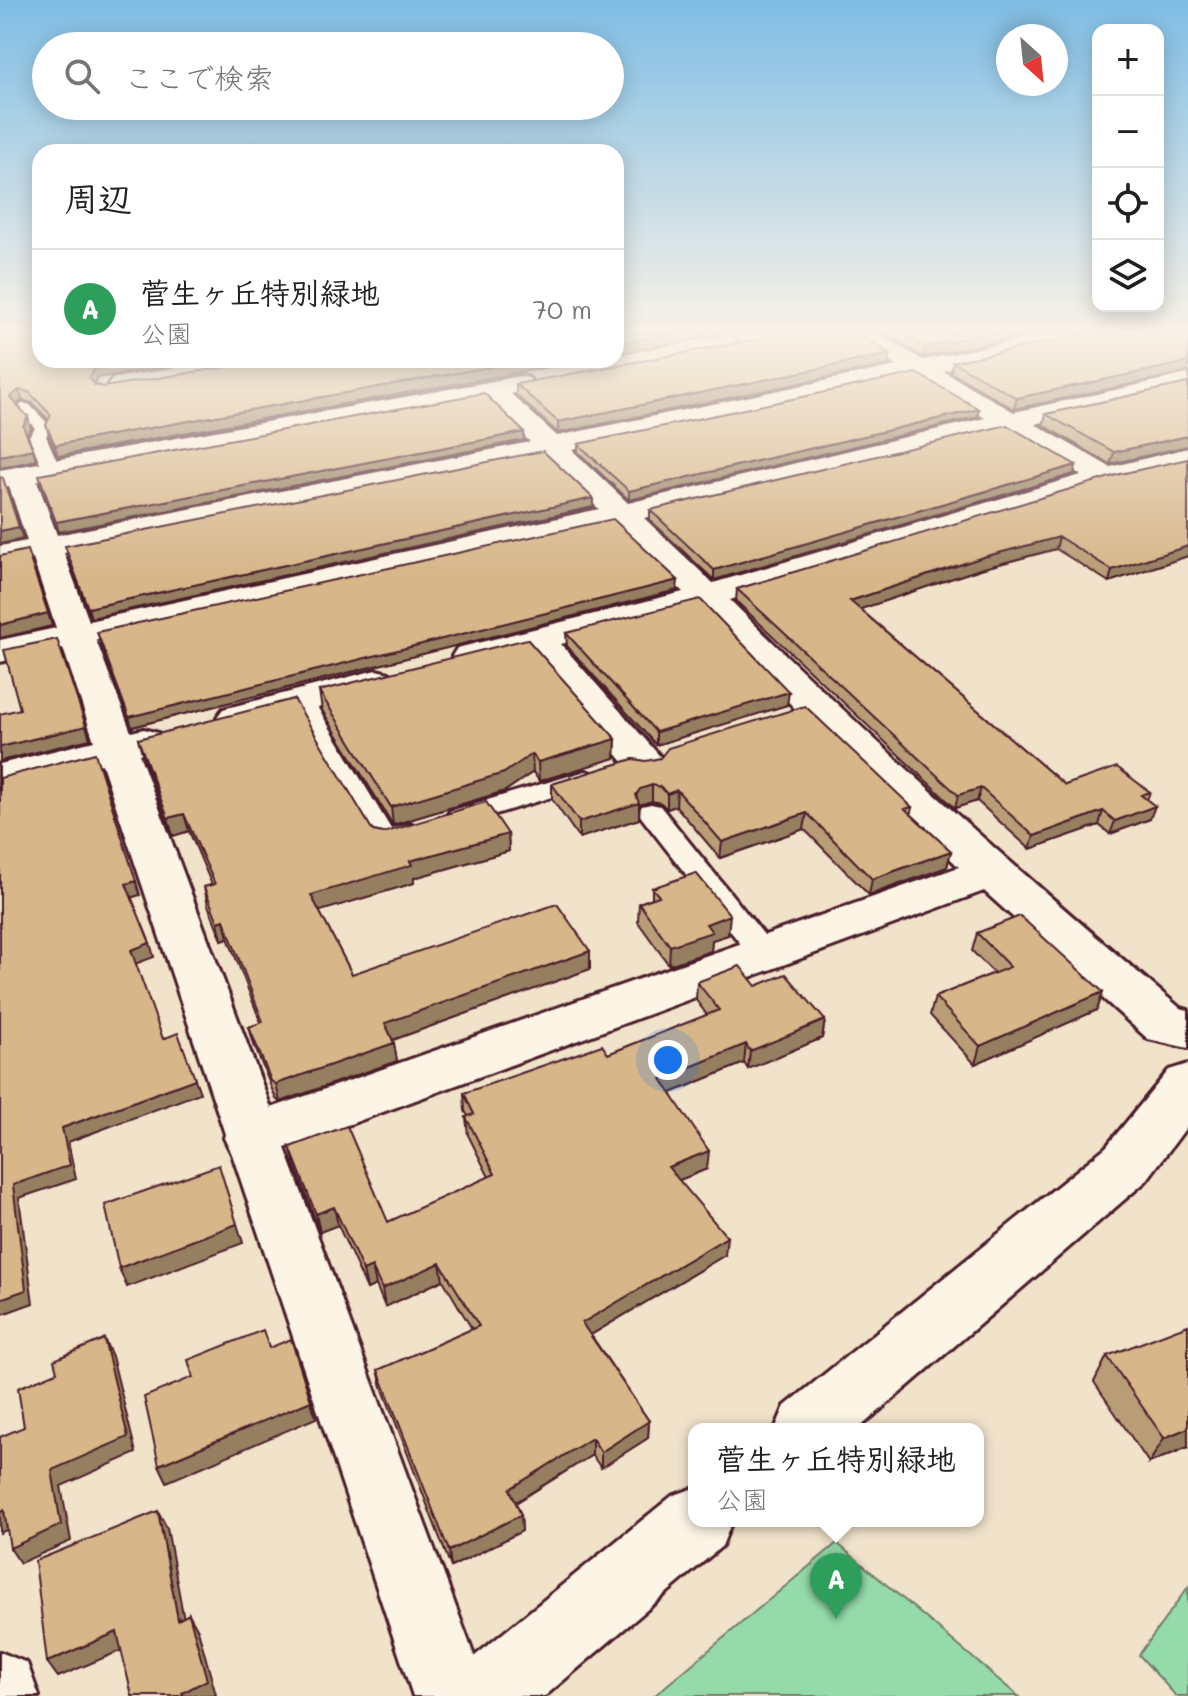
<!DOCTYPE html>
<html lang="ja">
<meta charset="utf-8">
<style>
:root{--surface:#fff;--page:#f2f2f2;--text:#202124;--muted:#757577;--line:#e0e0e0;--accent:#111827}
body{margin:0;font-family:Mali,"Klee One",sans-serif;background:var(--page);color:var(--text)}
.controls{position:absolute;right:24px;top:24px;display:grid;overflow:hidden;border-radius:16px;box-shadow:0 4px 20px #0003}
.controls button{width:72px;height:72px;display:grid;place-items:center;padding:0;border:0;border-bottom:2px solid var(--line);background:var(--surface);color:var(--text);font:40px sans-serif}
.compass{position:absolute;left:996px;top:24px;width:72px;height:72px;border-radius:50%;background:var(--surface);box-shadow:0 4px 20px #0003;rotate:153deg}
.you{position:absolute;left:668px;top:1060px;width:28px;height:28px;margin:-20px;border:6px solid #fff;border-radius:50%;background:#1a73e8;box-shadow:0 0 0 12px #1a73e833}
.badge{display:grid;place-items:center;width:52px;height:52px;border-radius:50%;background:var(--accent);color:#fff;font-size:26px;font-weight:700}
.pin{position:absolute;translate:-50% -66px;filter:drop-shadow(0 2px 4px #0008)}
.pin::after{content:'';position:absolute;top:42px;width:28px;height:24px;background:inherit;clip-path:polygon(0 0,100% 0,50% 100%)}
.popup{position:absolute;left:688px;top:1423px;width:296px;height:104px;box-sizing:border-box;display:grid;place-content:center;border-radius:16px;background:var(--surface);filter:drop-shadow(0 2px 6px #0005);font-size:26px;white-space:nowrap;color:var(--muted)}
.popup b{font-size:30px;color:var(--text)}
.popup::after{content:'';position:absolute;left:50%;top:100%;margin-left:-16px;border:16px solid transparent;border-top-color:var(--surface)}
.list{margin:0;padding:0;list-style:none}
h2{display:flex;justify-content:space-between;align-items:center;height:104px;margin:0;padding:0 32px;font-size:34px}
h2 small{font-size:26px;font-weight:400;color:var(--muted)}
.list li{display:grid;grid-template-columns:52px 1fr auto;gap:24px;align-items:center;box-sizing:border-box;height:120px;padding:0 32px;border-top:2px solid var(--line)}
.list b{display:block;font-size:30px;white-space:nowrap}
.list p{margin:0;font-size:26px;white-space:nowrap;color:var(--muted)}
.list em{font-size:26px;font-style:normal;color:var(--muted)}
.icon{flex:none;width:44px;height:44px;fill:none;stroke:currentColor;stroke-width:2;stroke-linecap:round;stroke-linejoin:round}
.map{position:relative;flex:none;width:1188px;height:1696px;overflow:hidden}
.search{position:absolute;background:var(--surface);box-shadow:0 4px 20px #0003;left:32px;top:32px;width:592px;height:88px;display:flex;align-items:center;gap:20px;box-sizing:border-box;padding:0 28px;border-radius:44px;color:var(--muted);font-size:30px}
.panel{position:absolute;background:var(--surface);box-shadow:0 4px 20px #0003;left:32px;top:144px;width:592px;height:224px;border-radius:24px}
.map>svg:first-child{display:block}
.green{fill:#95dba9;stroke:#707d6a;stroke-width:2}
.lines{fill:none;stroke-linecap:round;stroke-linejoin:round}
.lane-casing{stroke:#4a1f2b;stroke-width:6}
.street-casing{stroke:#4a1f2b;stroke-width:6}
.secondary-casing{stroke:#4a1f2b;stroke-width:6}
.lane{fill:#fcf5e5;fill-rule:evenodd}
.street{fill:#fcf5e5;fill-rule:evenodd}
.secondary{fill:#fcf5e5;fill-rule:evenodd}
.wall{fill:#b99d77;stroke:#4a1f2b;stroke-width:2}
.shaded-wall{fill:#967f61;stroke:#4a1f2b;stroke-width:2}
.building{fill:#d7b68a;stroke:#4a1f2b;stroke-width:2}
</style>
<div class="map">
<svg width="1188" height="1696" viewBox="0 0 1188 1696">
<rect width="100%" height="100%" fill="#f1e2ca"/>
<filter id="ink" filterUnits="userSpaceOnUse"><feTurbulence type="fractalNoise" baseFrequency=".0125" numOctaves="2"/><feDisplacementMap in="SourceGraphic" scale="16" xChannelSelector="R" yChannelSelector="G"/><feConvolveMatrix kernelMatrix="1 2 1 2 8 2 1 2 1" color-interpolation-filters="sRGB"/></filter>
<g filter="url(#ink)">
<!-- green -->
<path class="green" d="M837,1543L1018,1696H654Z
M1188,1587V1696H1176L1139,1655Z"/>
<g class="lines">
<!-- lane casing -->
<g class="lane-casing">
<path id="lane" d="M24,403L30,405L52,428L46,436L61,470L58,474H46L43,470L29,436L35,428L16,408Z
M302,693L310,695L313,700L391,829L410,824L419,826L423,832L419,838L385,848L376,846L291,700L294,695Z
M586,771L595,774L598,779L595,784L459,825L450,823L446,817L450,811Z
M651,804L660,806L773,946L777,953L773,960L763,963L753,960L642,818L638,812L642,806Z"/>
</g>
<!-- street casing -->
<g class="street-casing">
<path id="street" d="M735,334H763L767,340L764,345C751,348 742,345 735,334Z
M848,334H878L923,360L1047,334H1095L1092,339L1083,341L943,371L1014,412L1188,374V390L1035,424L1110,467L1188,448V466L1116,483L730,600C874,744 1025,877 1180,1008L1188,1010V1048L1148,1039L984,891L285,1148L489,1696H413L232,1154L224,1138L225,1134L102,764L0,790V764L94,741L63,648L0,662V640L56,628L33,559L0,566V546L27,541L9,486L0,488V470L520,376L529,378L533,384L529,390L511,394L557,436L896,366ZM915,377L985,418L628,503L572,450ZM485,398L530,442L57,535L37,481ZM1006,430L1081,475L713,583L644,518ZM544,456L599,509L89,621L64,553ZM614,525L683,592L457,648L452,656L457,664L470,667L529,652L631,771L645,774L659,771L665,762L561,644L700,608L801,715L959,867L271,1108L139,754L158,749L164,741L158,733L144,729L131,732L96,640Z
M222,360H281L277,365L268,368L121,393L112,391L108,385L112,379L121,377Z
M376,670L389,673L395,681L389,689L237,729L223,725L217,717L223,709Z
M0,1652L27,1663L39,1696H0Z"/>
</g>
<!-- secondary casing -->
<g class="secondary-casing">
<path id="secondary" d="M1188,1064V1125L1146,1181L858,1429H775L785,1406L1106,1147L1169,1070Z
M694,1488V1521H732L722,1546L545,1696H448L459,1669L672,1496Z"/>
</g>
<!-- lane -->
<use href="#lane" class="lane"/>
<!-- street -->
<use href="#street" class="street"/>
<!-- secondary -->
<use href="#secondary" class="secondary"/>
</g>
<!-- wall -->
<path class="wall" d="M0,334L97,378L94,384L104,387L268,360H586L58,456L49,436L46,425L49,420L32,403L22,400L17,405L31,428L27,436L36,460L0,468Z
M884,334H1032L924,357Z
M1188,334V372L1014,409L951,372L953,362Z
M888,365L558,433L516,395V384Z
M1188,383L1110,464L1043,425L1046,414Z
M977,417L629,500L578,452V444Z
M1188,459V556L1109,582L1056,549L980,569L860,609L1065,785L1150,792L1147,800L1150,819L1110,834L1099,825L1030,849L977,801L955,808L736,601L737,589Z
M1076,465L1074,474L714,580L650,520V510Z
M677,590L132,727L97,632Z
M566,633L787,705L656,745L567,646Z
M319,691L616,739L615,758L539,781L533,772L505,791L393,825L322,710Z
M138,739L373,831L383,833L508,834L509,851L414,878V883L319,911L352,974L590,969L393,1040L397,1061L280,1102L276,1099L254,1045L249,1027L261,1023L228,938L222,940L208,905L204,887L212,885L189,831L173,836L143,756Z
M633,759L912,807L911,814L951,851L947,867L869,895L804,829L720,858L676,806L667,809L661,803L652,801L640,804L639,819L579,838L552,799V784Z
M652,888L728,935L712,940L711,951L669,965L638,922L639,903L652,898Z
M977,933L1103,992L1097,1010L975,1064L930,1015L935,997L994,973L972,951Z
M697,982L756,986L825,1020L822,1038L748,1069L744,1063L671,1093L707,1169L679,1180L725,1255L591,1335L649,1421L648,1438L601,1468L592,1455L516,1503L521,1515L522,1531L451,1567L382,1387L378,1370L472,1329L443,1280L385,1307L376,1285L367,1289L338,1225L320,1232L295,1165L290,1147L388,1222L489,1177L468,1135L466,1117L468,1116L465,1111L464,1093L608,1054L707,1015L696,1000Z
M1107,1356L1188,1447L1149,1463L1094,1382Z"/>
<!-- shaded-wall -->
<path class="shaded-wall" d="M672,334H728L616,354V344Z
M985,334H1032L924,357L925,347Z
M890,354L888,365L558,433V422Z
M140,360H204L97,378L92,389L89,378L95,368Z
M528,360H586L58,456L55,445Z
M1188,362V372L1014,409L1017,398Z
M19,390L22,400L13,408L10,397Z
M979,409L977,417L629,500V491Z
M28,417L31,428L26,437L23,426Z
M524,432V440L59,532L56,522Z
M1188,436V446L1110,464L1114,452Z
M33,449L36,460L0,468V456Z
M1076,465L1074,474L714,580V570Z
M593,498V507L91,618L88,608Z
M19,527L23,539L0,544V531Z
M1059,537L1056,549L980,569L849,613L850,601L983,557Z
M1188,546V556L1109,582L1112,570Z
M678,580L677,590L132,727L129,717Z
M48,613L52,626L0,638V625Z
M789,692L787,705L656,745V732Z
M86,726L90,739L0,761V747Z
M616,739L615,758L539,781L538,762Z
M532,754L533,772L505,791L393,825L391,807Z
M652,785V801L639,805V819L579,838V822L636,795L640,789Z
M981,788L977,801L955,808L958,795Z
M677,790L676,806L667,809V794Z
M1155,806L1150,819L1110,834L1115,821Z
M1103,811L1099,825L1030,849L1034,836Z
M807,813L804,829L720,858L722,842Z
M184,814L189,831L173,836L168,818Z
M508,834L509,851L414,878V883L314,913L311,895L410,861Z
M951,851L947,867L869,895L872,879Z
M136,881L140,895L130,898L126,884Z
M730,915L728,935L712,940L711,951L669,965L670,946L706,924Z
M224,920L228,938L222,940L218,922Z
M150,943L154,957L135,964L131,950Z
M590,951V969L387,1042L385,1023Z
M1103,992L1097,1010L975,1064L980,1046Z
M825,1020L822,1038L748,1069L750,1051Z
M394,1043L397,1061L280,1102L276,1084Z
M746,1044L744,1063L661,1097V1079Z
M195,1079L200,1093L68,1142L76,1179L19,1198L33,1303L0,1315V1299L13,1185L62,1128Z
M709,1151L707,1169L667,1185L668,1167Z
M334,1207L338,1225L320,1232L316,1214Z
M237,1224L243,1243L127,1287L119,1268Z
M727,1237L725,1255L582,1340V1323Z
M440,1263L443,1280L385,1307L382,1289Z
M372,1267L376,1285L367,1289L363,1271Z
M104,1339L112,1356L136,1453L61,1486L71,1541L20,1563L10,1548L52,1470Z
M311,1401L316,1418L167,1482L159,1465Z
M649,1421L648,1438L601,1468V1452Z
M1188,1428V1447L1149,1463L1164,1438Z
M592,1438V1455L511,1505L510,1489Z
M4,1510L15,1526L0,1533V1512Z
M158,1511L167,1528L187,1636L178,1620Z
M521,1515L522,1531L451,1567L449,1551Z
M189,1614L198,1630L216,1695L213,1696H183Z
M117,1632L127,1648L58,1677L47,1662Z"/>
<!-- building -->
<path class="building" d="M0,334H40V360H140L95,368L89,378L95,385L104,387L268,360H528L55,445L46,425L51,415L29,392L19,390L10,397L28,417L23,426L33,449L0,456Z
M616,334H672L616,344Z
M786,334H859L890,354L558,422L516,384Z
M903,334H985L925,347Z
M1084,334H1188V362L1017,398L953,362Z
M916,373L979,409L629,491L578,444Z
M1188,383V436L1114,452L1046,414Z
M484,393L524,432L56,522L39,475Z
M1007,425L1076,465L714,570L650,510Z
M543,451L593,498L88,608L65,546Z
M1188,459V546L1112,570L1059,537L983,557L850,601L1065,785L1117,767L1150,792L1141,795L1155,806L1115,821L1103,811L1034,836L981,788L958,795L737,589L1120,474Z
M0,477L3,478L19,527L0,531Z
M613,519L678,580L129,717L97,632Z
M27,550L48,613L0,625V556Z
M700,599L789,692L656,732L566,633Z
M57,639L86,726L0,747V714L20,709L4,650Z
M527,639L616,739L538,762L532,754L504,773L391,807L319,691Z
M294,699L373,831L383,833L486,802L508,834L410,861L412,865L311,895L352,974L557,904L590,951L385,1023L394,1043L276,1084L271,1081L249,1027L263,1022L224,920L218,922L204,887L215,884L184,814L168,818L138,739Z
M805,706L912,807L905,809L951,851L872,879L807,813L722,842L677,790L667,794L661,787L652,785L640,789L636,795L639,803L579,822L552,784L633,759L646,761L660,758L668,748Z
M95,753L136,881L126,884L150,943L131,950L163,1039L178,1033L195,1079L62,1128L70,1165L13,1185L26,1290L0,1299V778Z
M696,873L730,915L706,924L712,932L670,946L639,903L659,896L652,888Z
M1020,916L1103,992L980,1046L935,997L1010,967L977,933Z
M740,966L756,986L786,974L825,1020L750,1051L746,1044L661,1079L709,1151L668,1167L727,1237L582,1323L649,1421L601,1452L592,1438L510,1489L521,1515L449,1551L378,1370L479,1326L440,1263L382,1289L372,1267L363,1271L334,1207L316,1214L290,1147L347,1126L388,1222L495,1174L466,1117L474,1114L464,1093L602,1045L608,1054L719,1010L697,982Z
M219,1165L237,1224L119,1268L105,1205Z
M1188,1325V1428L1164,1438L1107,1356Z
M263,1330L269,1348L291,1339L311,1401L159,1465L144,1397L193,1377L188,1360Z
M104,1339L128,1437L52,1470L61,1525L10,1548L4,1510L0,1512V1437L24,1427L18,1388L57,1372L54,1360Z
M158,1511L178,1620L189,1614L207,1680L182,1693L183,1696H132L117,1632L47,1662L35,1561Z"/>
</g>
<!-- sky -->
<linearGradient id="sky" x2="0" y2="1"><stop stop-color="#7ebde5"/><stop offset="0.58" stop-color="#f9f2e7"/><stop offset="1" stop-color="#f9f2e7" stop-opacity="0"/></linearGradient>
<rect width="1188" height="572" fill="url(#sky)"/>
</svg>
<div class="controls">
<button>+</button>
<button>−</button>
<button><svg class="icon" aria-label="locate" viewBox="0 0 24 24"><circle cx="12" cy="12" r="6"/><path d="M12 2v4M12 18v4M2 12h4M18 12h4"/></svg></button>
<button><svg class="icon" aria-label="layers" viewBox="0 0 24 24"><path d="M12 4l9 5-9 5-9-5zM3 14l9 5 9-5"/></svg></button>
</div>
<svg class="compass" viewBox="-18 -18 36 36"><path d="M0-13l5 13h-10z" fill="#e53935"/><path d="M0 13l5-13h-10z" fill="#757577"/></svg>
<div class="you"></div>
<div class="pin badge" style="left:836px;top:1619px;background:#2e9e5b">A</div>
<div class="popup"><b>菅生ヶ丘特別緑地</b>公園</div>
<div class="search"><svg class="icon" aria-label="search" viewBox="0 0 24 24"><circle cx="10" cy="10" r="6"/><path d="M15 15l6 6"/></svg>ここで検索</div>
<section class="panel">
<h2>周辺<small></small></h2>
<ul class="list">
<li><span class="badge" style="background:#2e9e5b">A</span><div><b>菅生ヶ丘特別緑地</b><p>公園</p></div><em>70 m</em></li>
</ul>
</section>
</div>
